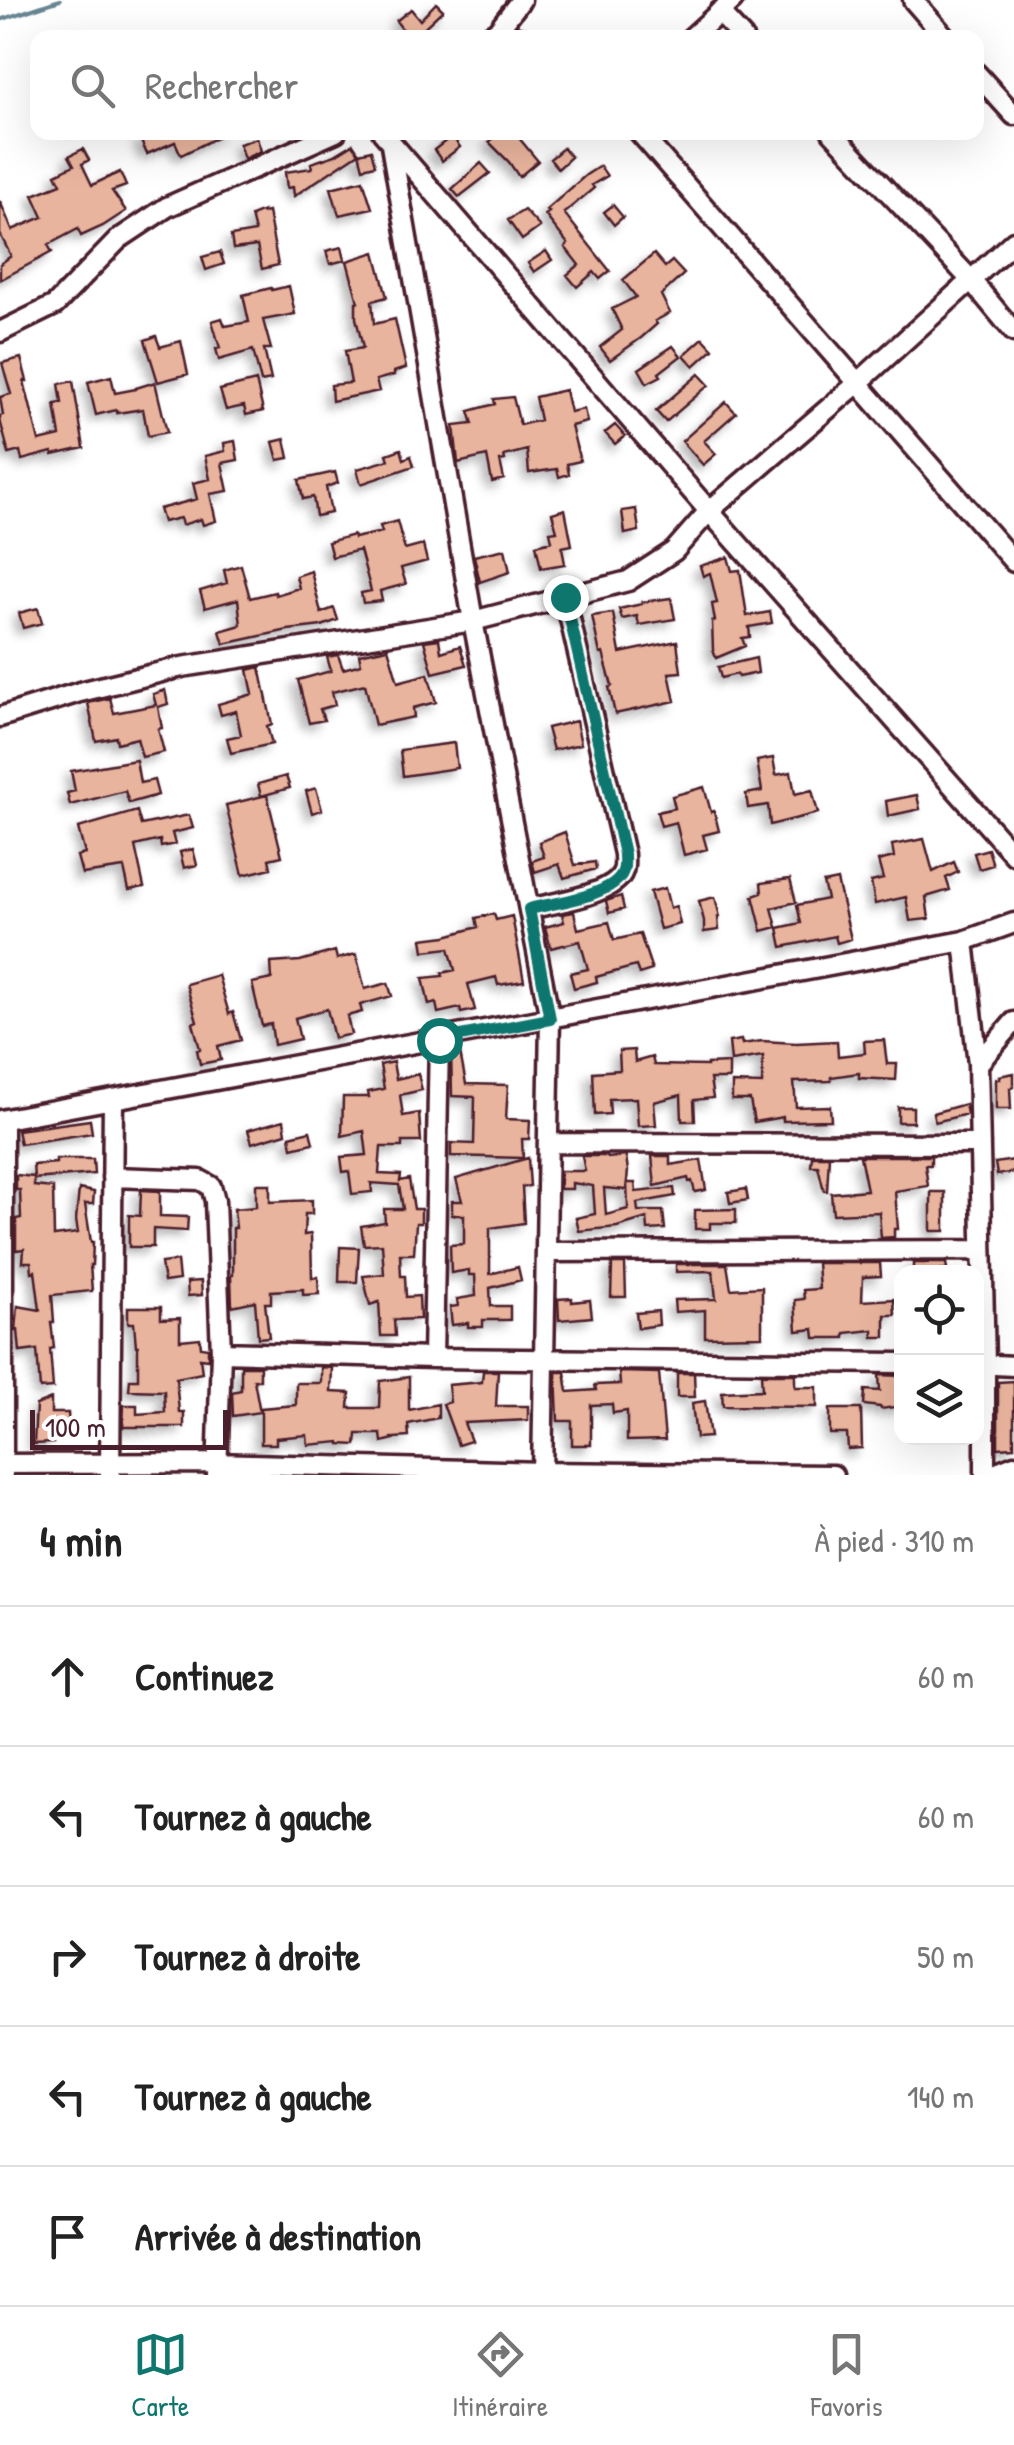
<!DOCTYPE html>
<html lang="fr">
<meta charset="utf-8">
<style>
:root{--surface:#fff;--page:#f6f6f6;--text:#222;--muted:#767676;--line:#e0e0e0;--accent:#0f766e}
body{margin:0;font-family:"Patrick Hand",sans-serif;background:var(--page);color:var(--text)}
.controls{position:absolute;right:30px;bottom:30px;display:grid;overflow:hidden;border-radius:20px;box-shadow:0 10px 40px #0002}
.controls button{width:90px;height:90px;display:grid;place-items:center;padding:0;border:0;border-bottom:2px solid var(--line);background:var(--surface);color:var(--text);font:50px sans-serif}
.scale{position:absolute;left:30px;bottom:25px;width:198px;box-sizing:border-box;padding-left:10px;border:5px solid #4a1f2b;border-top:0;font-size:28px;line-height:35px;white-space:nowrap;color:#4a1f2b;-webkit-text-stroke:8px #fff;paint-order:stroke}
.stop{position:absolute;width:30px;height:30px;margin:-22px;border:8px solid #0f766e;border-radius:50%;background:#fff}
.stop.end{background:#0f766e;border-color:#fff;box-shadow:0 2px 10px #0008}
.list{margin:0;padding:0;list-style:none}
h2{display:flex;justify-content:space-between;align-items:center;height:130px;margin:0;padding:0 40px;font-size:42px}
h2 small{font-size:32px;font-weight:400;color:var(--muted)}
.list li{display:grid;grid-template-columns:65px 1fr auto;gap:30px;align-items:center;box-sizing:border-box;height:140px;padding:0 40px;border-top:2px solid var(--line)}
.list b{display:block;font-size:38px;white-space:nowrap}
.list em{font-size:32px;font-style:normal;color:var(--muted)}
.icon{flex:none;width:55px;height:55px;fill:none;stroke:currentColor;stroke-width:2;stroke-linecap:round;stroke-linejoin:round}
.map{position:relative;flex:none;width:1014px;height:1475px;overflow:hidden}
.search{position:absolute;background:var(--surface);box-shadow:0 10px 40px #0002;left:30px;right:30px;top:30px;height:110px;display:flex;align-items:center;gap:25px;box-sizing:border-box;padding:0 35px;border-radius:20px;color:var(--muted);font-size:38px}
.sheet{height:830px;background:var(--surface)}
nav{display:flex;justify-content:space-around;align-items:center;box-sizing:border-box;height:140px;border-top:2px solid var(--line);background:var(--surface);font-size:28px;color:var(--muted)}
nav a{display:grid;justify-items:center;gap:5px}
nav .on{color:var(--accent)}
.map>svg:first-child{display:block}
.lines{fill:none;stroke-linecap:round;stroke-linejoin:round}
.stream{stroke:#678692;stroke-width:4}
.building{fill:#e9b49d;stroke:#4a1f2b;stroke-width:2.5;filter:url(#shadow)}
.minor-casing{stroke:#4a1f2b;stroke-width:25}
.minor{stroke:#fff;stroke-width:18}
.route{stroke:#0f766e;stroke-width:12}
</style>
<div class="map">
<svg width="1014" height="1475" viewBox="0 0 1014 1475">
<defs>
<filter id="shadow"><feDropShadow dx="-6" dy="6" stdDeviation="5" flood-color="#0004"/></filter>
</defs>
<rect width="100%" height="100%" fill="#fff"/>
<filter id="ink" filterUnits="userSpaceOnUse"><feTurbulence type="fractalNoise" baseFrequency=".01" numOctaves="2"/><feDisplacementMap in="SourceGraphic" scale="20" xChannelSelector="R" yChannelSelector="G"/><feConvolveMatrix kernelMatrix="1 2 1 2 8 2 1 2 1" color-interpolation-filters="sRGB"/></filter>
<g filter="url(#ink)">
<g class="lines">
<!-- stream -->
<path class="stream" d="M0,20L60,0"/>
</g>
<!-- building -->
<path class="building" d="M436,3L443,10L413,38H406L405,36L406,34L396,21L411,9L420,20Z
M156,132H228L181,155L175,142L147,154L140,139Z
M501,132H514L538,161L519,177L509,162L489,142Z
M452,136L460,147L442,161L434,150Z
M257,138L261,151L244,159L239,144Z
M353,144L359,153L371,150L375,165L363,168L359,153L294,196L293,187L287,188L285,172L312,168L311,163L335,155Z
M563,148L571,157L558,169L550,159Z
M83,149L89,160L82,164L92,185L120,172L126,186L112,191L126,211L103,226L81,236L78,229L48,245L52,252L0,280V264L11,256L0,234V201L12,230L43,217L33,195L61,184L56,174L74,165L69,156Z
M481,163L490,173L459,197L452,189Z
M600,166L607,176L592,185L594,188L564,213L610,271L600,279L594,272L577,287L567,275L579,265L565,247L568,244L545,215L549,212L546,210L586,175Z
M363,180L372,208L339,215L331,188Z
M613,205L623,217L614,225L604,212Z
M524,210L540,227L522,240L508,220Z
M263,211V213L268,212L278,265L262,269L257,246L233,249L231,236L255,232L251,216Z
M342,247L345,260L330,264L326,251Z
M546,251L552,260L534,272L528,263Z
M220,252L224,264L206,270L202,257Z
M375,252L387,297L372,301L374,324L395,319L406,368L394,372V375L376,380L379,391L332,401L331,385L351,383L345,351L363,348L356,318V302H358L347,261Z
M654,254L665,267L672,261L684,274L661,295L670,313L655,321L657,324L641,338L610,360L600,347L622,330L612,309L636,297L623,280Z
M289,286L295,314L263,320L271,349H264L271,380L261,382L253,350L219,360L216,349L220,348L212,321L222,318L225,326L249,322L243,295L271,288L272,290Z
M156,336L160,347L181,341L188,374L158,382L145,340Z
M703,338L713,349L694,366L684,355Z
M673,346L681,356L659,373L661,376L647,383L639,369Z
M21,358L27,381H24L39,441L60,436L55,404L62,403L59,384L73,381L84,448L53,455L52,452L22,460L20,451L9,454L0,420V416L3,415L0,397L11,394L2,363Z
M699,374L709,385L666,422L656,411Z
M111,376L115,393L136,389V388L155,382L167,432L148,436L143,409L117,413L116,410L96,415L88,382Z
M256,381L263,411L246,415L244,406L226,410L220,390Z
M565,390L570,412L584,409L587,422L571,426L580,461L567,464L569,474L559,477L557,469L529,473L527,450L504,456L505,460L500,461L504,479L492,482L487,456L458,463L454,426L473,424L469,411L495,404L494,399L513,397L520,425L540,420L535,397Z
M726,402L736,413L704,441L716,454L703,465L682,441Z
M615,425L625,436L615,444L605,433Z
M285,439L289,458L278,460L273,442Z
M235,441L238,460L222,463L228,491L210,494L216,521L203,525L201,519L182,525L180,518L163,522L159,509L197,499L193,483L210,479L205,456L225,451L224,443Z
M401,449L404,459L411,456L414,466L361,484L357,469L389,460L387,454Z
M335,472L338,483L326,487L331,513L316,516L313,497L303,499L299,480Z
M565,509L572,545L562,547L565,564L541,568L536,545L552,541L550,532L557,531L552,513Z
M636,509L639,531L625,534L622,511Z
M397,521L405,550L423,545L427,561L401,568L406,584L380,591L382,601L363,603L361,593L371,591L360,550L332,557L328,542L353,535L354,538L382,532L380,526Z
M505,549L510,572L480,582L474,556Z
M728,557L732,571L740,570L747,616L770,612L772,623L749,627L750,637L742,638L745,646L716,658L713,650L712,621H715L712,604L717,603L710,573L703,576L700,566Z
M241,565L250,598L275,592L276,595L299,588L296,576L311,571L321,613L334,608L338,620L322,626L288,630L224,644L220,631L241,625L238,599L205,608L200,591L227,583L224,570Z
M671,598L675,619L639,625L637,616L622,619L619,609L642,604V602Z
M38,608L42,623L23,628L19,613Z
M613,613L620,653L677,641L681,672L669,673L675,701L615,714L609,687L612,686L603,653L600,654L592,616Z
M439,639L441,652L460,646L466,665L433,673L424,641Z
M388,648L398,682L428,674L436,702L413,708L414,717L375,725L365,684L332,692L335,705L320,709L324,720L309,723L298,680L331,671L327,657L338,655L343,669L361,664L359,654Z
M756,658L758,673L738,677L737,674L721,678L718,667Z
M260,667L272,724L267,726L272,744L231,753L227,738L241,735L236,711L221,715L218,704L253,694L248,670Z
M165,690L168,704L158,707L162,728L158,729L164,752L142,757L137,738L117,743L116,737L96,741L88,703L110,698L114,713L156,705L153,694Z
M576,721L581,744L553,750L547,728Z
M454,743L457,768L403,776L400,750Z
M773,758L776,775L791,772L795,794L812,790L818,813L770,825L768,805L748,808L746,794L762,791L757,761Z
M136,760L140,783L154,780L158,795L129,803L125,791L70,805L67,793L75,791L71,771Z
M286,776L290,788L261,796L258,784Z
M704,787L711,812L714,811L719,831L703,835L707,849L684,855L676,822L661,826L657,812L675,808L672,796Z
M316,788L322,810L312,813L306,791Z
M267,795L282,856L269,859L271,868L243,875L226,805Z
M917,795L920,809L888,816L886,801Z
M137,811L141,825L189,815L193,828L172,833L175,844L161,847L160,840L135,846L144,887L129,890L124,868L82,874L77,856L85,854L78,828Z
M565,832L575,865L595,862L596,869L564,878L559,864L535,872L532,861L544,857L539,842Z
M924,839L933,872L954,862L958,872L946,878L950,890L926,897L929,919L910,921L906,897L875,904L871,882L883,879L878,861L894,857L892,845Z
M193,849L197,865L184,868L180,852Z
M988,849L993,865L979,869L974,853Z
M790,879L796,902L772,908L777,927L762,931L753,896L762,893L761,883Z
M837,880L851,939L837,943L835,936L782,947L778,928L801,923L797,905L827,899L823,883Z
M665,888L670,908L676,906L680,924L660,929L650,892Z
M621,896L624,909L609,913L606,901Z
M715,897L720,917H718L719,930L704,932V921L699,901Z
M574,912L578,929L609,922L614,940L640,934L652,970L639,974L636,966L596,977L597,982L574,988L570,973L588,969L580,941L551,948L545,927L564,922L562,914Z
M494,914L496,920L512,916L524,981L498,985L496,977L468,984L475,1010L461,1013L460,1008L438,1013L436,1003L429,1005L423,978L443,976L442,973L455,970L449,948L424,951L422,939L446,936L478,927L476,918Z
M335,951L337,959L356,954L365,989L388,983L392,996L360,1005L362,1012L347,1016L351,1034L334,1038L327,1009L295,1018L300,1039L274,1045L271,1024L262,1026L252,983L272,979L271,963L300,961Z
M218,975L229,1014L233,1012L241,1040L218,1046L221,1060L200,1064L197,1050L200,1049L193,1023L197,1021L186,984Z
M741,1040L742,1044L762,1041L796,1043L837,1041L838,1056L865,1053L864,1041L884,1040L887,1064H897L896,1080L859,1078V1073L831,1077V1081L794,1082L796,1107L830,1106L831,1120L783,1121V1117L754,1122L750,1100H732V1083L762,1084L763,1056L731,1061L729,1042Z
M459,1047L466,1084L508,1085L506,1119L530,1120L529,1139H522L523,1158L451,1156V1143L474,1144L475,1097L452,1096L451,1049Z
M634,1050L635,1062L652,1057L654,1065L707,1066V1064L729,1063V1079H710L713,1098L694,1100L695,1121H682L681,1095L654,1102L656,1125L638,1126L636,1098L609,1099L610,1114L595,1115L593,1072L620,1070L619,1051Z
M393,1062L396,1079L418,1074L422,1090L400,1095L403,1116L419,1113L421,1142H402V1147H381L379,1174L401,1175L400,1181L409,1179L414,1209H421V1223H416L414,1254H400L401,1276H405L406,1297L419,1296L420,1319L394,1320L395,1336H381L379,1302L370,1305L363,1276L384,1274L382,1244L364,1245L361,1226L385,1222L384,1209H403L399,1185L371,1183L372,1192L352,1194L349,1171L343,1172L341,1157L367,1155L364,1131L342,1136L343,1097H369L368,1092L384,1089L380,1065Z
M1014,1073V1087L1010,1088L1011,1109H996V1079H1000L999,1076Z
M965,1104L967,1114L935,1122L933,1113Z
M898,1107H913V1122H898Z
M90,1120L92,1133L20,1144L17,1130Z
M284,1120L286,1133L252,1143L248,1130Z
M310,1131L313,1143L292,1148L290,1136Z
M582,1156H607L608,1158L626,1156L628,1171L626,1190L604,1188L606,1215L628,1209L627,1183H635L636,1192L674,1188L675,1196L637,1203L638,1211H663L665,1229L648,1230L647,1218L617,1227L579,1231L576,1218L595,1214L593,1186L572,1183V1189H560V1171H585Z
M652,1156H670V1165L701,1160L706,1190L695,1192L692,1181L689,1182L688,1178L655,1186Z
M812,1156H829L827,1191H824L818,1166H811Z
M860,1156H931V1165H925L928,1186L895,1191L898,1229H894V1237L881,1238L879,1212L833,1214L831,1193L867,1190Z
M528,1158L530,1186L522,1187L524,1223L490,1228V1274L518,1267L521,1280L490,1288L491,1306H510V1320H483V1327H468V1323L452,1325L450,1307L458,1306L457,1299L476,1296L475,1275H469V1270L451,1273L450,1245L464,1244V1215H452V1201H462L456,1179Z
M56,1159H93L94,1174L34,1179V1186L53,1188L54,1236L78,1233L76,1220L79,1189L94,1192L93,1204H85L91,1242H93L92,1265H90L92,1291L52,1295L54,1322H51L54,1348L50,1349L53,1388L40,1389L37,1350L20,1352L18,1330L16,1331L18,1306L40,1310L35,1271L32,1272L31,1262H23L24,1249L16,1250V1219L21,1218L20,1190H16V1175L34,1177L33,1165L56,1163Z
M1014,1160V1172L997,1175L995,1163Z
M256,1184H270V1202L312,1200V1214H305L304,1235L311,1234L312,1278L318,1277L319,1294L303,1295V1289L271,1291V1303H265L269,1337L258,1338L255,1301L232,1306L231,1276L233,1275V1228H236L234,1209L256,1207Z
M746,1189L748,1200L730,1203L728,1192Z
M141,1190L160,1191V1216L188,1217L187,1231L153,1229V1247H129V1215L140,1216Z
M931,1192H945V1231H931Z
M736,1209V1223H710V1229H695V1210Z
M340,1247L359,1248L357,1282H339Z
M177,1261L179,1280L164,1282L161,1263Z
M817,1263H880L881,1276L863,1277L862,1301L894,1299L895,1315H885V1337H873V1330L845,1333V1338H815L814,1329L797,1331L795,1300L804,1299L803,1290L819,1289Z
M913,1263H946L947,1269L933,1272H913Z
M612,1264H625L626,1297H611Z
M676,1264H727L731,1289L762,1287V1336L705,1337V1310L675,1312L674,1300L716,1299L713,1271L676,1272Z
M201,1281L202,1295L188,1296L187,1282Z
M572,1298V1302L590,1300L592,1317L559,1320L558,1299Z
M128,1307H161V1319L180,1318V1340L200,1338L201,1347L208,1348V1359L200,1358L202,1373L176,1378L179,1412H184V1427H123L124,1405H137V1414L165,1412L164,1391L129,1390L130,1379H138V1346H136L134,1323H128Z
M658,1311L659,1325L638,1328L636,1313Z
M241,1366H260V1380H254L260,1412L233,1416L232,1392L241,1390Z
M321,1367L332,1368L331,1392L350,1393L349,1408H379L380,1381L409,1377V1410L438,1404V1418L408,1424L409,1437L393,1438L394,1439L382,1442L381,1434H357L356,1445L340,1444V1442L308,1445L307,1435L276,1438V1444H261V1408L296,1405V1383H321Z
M483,1371H498L496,1406H528V1420L464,1423L471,1441L458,1445L443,1404L450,1402L448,1385L482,1382Z
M556,1372H565L568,1392L596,1390L595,1385L620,1384L619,1372L659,1373L665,1440L627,1441V1411L613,1413L612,1404L591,1405V1445H572V1421H558Z
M677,1373H694L695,1397H677Z
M761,1374H795V1387H817V1407L723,1406L722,1392L762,1390Z
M879,1375L902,1376V1406L881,1409L880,1407L864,1405L865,1390L880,1391Z
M1014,1381V1447L998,1448V1382Z
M51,1399V1413H68L69,1426L53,1428V1443L34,1444L36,1405Z
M705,1401L710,1437L696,1438L692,1403Z
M830,1409H861L862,1448L848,1449L847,1434H830Z"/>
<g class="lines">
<!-- minor casing -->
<g class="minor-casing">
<path id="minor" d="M913,0L946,38
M719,12L743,38
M497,31L521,0
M485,38L497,31L521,38
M691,38L733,0
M976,73L1014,115
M382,132L709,511L1014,855
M639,132L1014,562
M832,132L971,280L1014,332
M391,145L473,621L550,1019L542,1475
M0,332L55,305L119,239L167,207L336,132
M0,717L80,692L182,667L473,621L628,581L674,551L709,511L858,383L1014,241
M529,909C552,903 615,895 623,871C625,866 624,860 624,854L565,597
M964,941L978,1064L985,1364V1475
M978,1064L1014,1022
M0,1120L964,941L1014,923
M548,1143L980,1144
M112,1177L200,1180L211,1186L215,1201L221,1352L217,1475
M546,1252L982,1250
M221,1352L433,1358L902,1363
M433,1358L439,1039
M976,1364L1014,1366
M0,1464L216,1463L542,1472L833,1475
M3,1474V1120
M110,1475L113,1099
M989,1475L1014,1465"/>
</g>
<!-- minor -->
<use href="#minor" class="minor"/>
</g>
</g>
<g class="lines" filter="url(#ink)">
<!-- route -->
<path class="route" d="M439,1040L550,1019L529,909C552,903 615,896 623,871C625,866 624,860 624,854L565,597"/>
</g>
</svg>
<div class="controls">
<button><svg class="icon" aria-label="locate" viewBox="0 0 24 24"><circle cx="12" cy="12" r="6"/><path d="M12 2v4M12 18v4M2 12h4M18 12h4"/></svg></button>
<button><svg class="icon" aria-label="layers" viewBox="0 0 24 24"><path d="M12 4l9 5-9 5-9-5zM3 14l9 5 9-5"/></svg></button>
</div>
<div class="scale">100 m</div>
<div class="stop" style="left:439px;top:1040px"></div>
<div class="stop end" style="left:565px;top:597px"></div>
<div class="search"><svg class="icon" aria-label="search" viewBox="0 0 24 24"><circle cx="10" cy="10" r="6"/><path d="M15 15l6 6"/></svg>Rechercher</div>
</div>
<section class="sheet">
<h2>4 min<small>À pied · 310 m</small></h2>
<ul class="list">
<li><svg class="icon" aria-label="ahead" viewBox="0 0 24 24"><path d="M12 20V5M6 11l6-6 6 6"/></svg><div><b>Continuez</b></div><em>60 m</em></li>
<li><svg class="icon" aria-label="left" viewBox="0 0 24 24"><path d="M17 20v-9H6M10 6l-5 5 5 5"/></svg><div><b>Tournez à gauche</b></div><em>60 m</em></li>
<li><svg class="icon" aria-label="right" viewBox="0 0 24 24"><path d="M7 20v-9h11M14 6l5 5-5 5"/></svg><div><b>Tournez à droite</b></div><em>50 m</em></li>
<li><svg class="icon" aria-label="left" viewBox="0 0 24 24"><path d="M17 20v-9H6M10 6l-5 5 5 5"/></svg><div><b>Tournez à gauche</b></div><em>140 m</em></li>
<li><svg class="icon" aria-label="arrive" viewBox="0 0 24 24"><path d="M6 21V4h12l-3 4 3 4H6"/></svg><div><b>Arrivée à destination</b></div></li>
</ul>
</section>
<nav>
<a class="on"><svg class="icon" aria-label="map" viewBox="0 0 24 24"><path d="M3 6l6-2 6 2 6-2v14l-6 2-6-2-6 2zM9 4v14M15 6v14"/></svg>Carte</a>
<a><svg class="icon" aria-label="directions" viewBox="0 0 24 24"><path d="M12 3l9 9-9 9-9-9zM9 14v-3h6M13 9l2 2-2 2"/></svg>Itinéraire</a>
<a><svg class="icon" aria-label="saved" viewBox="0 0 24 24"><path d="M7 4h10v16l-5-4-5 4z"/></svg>Favoris</a>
</nav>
